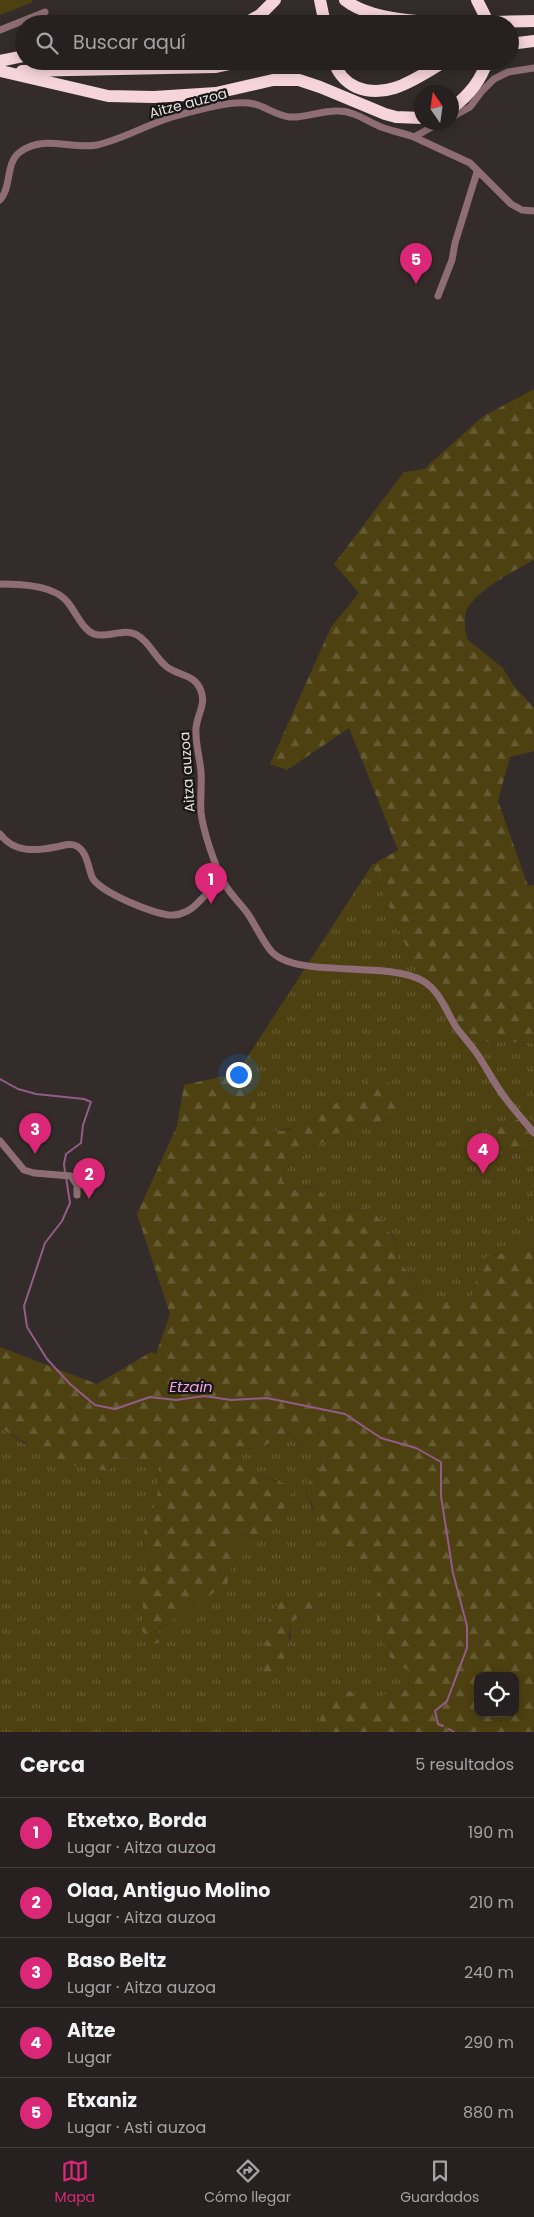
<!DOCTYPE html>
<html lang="es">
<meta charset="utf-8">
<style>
:root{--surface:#262120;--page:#2e2929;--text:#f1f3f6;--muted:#a4a3a5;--line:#423e3e;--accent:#db2777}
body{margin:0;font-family:Poppins,sans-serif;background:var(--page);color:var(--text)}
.controls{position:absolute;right:15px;bottom:15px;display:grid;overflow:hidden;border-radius:10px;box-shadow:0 2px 12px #0003}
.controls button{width:45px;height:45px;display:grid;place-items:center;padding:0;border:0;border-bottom:1px solid var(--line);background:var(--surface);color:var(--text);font:25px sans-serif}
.compass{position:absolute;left:414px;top:85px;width:45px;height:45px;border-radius:50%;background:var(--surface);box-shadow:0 2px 12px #0003;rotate:347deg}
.you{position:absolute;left:238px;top:1074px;width:18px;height:18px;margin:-12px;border:4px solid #fff;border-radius:50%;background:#1a73e8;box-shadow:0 0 0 8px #1a73e833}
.badge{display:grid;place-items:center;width:32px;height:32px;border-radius:50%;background:var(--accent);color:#fff;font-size:16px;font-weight:700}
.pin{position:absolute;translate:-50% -41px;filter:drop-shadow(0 1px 2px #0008)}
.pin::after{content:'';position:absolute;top:26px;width:18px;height:15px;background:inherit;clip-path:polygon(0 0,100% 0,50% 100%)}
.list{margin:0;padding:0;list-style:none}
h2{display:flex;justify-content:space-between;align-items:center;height:65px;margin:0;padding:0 20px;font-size:21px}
h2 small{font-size:16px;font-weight:400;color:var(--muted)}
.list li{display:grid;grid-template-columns:32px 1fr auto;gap:15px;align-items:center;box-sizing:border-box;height:70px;padding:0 20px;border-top:1px solid var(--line)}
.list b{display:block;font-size:19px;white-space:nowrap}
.list p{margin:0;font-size:16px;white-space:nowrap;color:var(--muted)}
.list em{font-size:16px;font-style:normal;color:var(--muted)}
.icon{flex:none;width:28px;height:28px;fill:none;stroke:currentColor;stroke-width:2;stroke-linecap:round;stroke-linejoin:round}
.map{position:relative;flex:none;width:534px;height:1732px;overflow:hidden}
.search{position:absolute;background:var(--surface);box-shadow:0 2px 12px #0003;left:15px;right:15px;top:15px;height:55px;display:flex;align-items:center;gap:12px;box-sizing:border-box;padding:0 18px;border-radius:28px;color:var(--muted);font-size:19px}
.sheet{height:415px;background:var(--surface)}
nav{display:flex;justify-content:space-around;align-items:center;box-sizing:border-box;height:70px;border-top:1px solid var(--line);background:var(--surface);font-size:14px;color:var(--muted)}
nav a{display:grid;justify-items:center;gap:2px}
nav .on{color:var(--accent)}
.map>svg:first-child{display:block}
.grass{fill:url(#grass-tufts);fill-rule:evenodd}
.forest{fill:url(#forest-firs);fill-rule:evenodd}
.garden{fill:#4d4111}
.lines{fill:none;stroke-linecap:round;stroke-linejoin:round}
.stream{stroke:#935c88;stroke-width:2}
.minor{stroke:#8e6d74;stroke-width:7}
.motorway{stroke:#f5d4da;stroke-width:12}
.labels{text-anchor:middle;stroke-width:4.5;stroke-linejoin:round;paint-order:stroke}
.street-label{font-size:14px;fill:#e5e0df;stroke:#181515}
.water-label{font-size:15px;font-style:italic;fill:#f6a5e5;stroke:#181515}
</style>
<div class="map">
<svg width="534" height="1732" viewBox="0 0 534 1732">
<defs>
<pattern id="grass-tufts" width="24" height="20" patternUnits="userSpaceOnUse" patternTransform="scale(1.25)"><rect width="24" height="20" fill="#4d4111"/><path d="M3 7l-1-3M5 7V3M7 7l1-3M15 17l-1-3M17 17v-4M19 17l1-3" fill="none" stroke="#665c33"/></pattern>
<pattern id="forest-firs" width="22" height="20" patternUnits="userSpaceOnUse" patternTransform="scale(1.25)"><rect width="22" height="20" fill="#4d4111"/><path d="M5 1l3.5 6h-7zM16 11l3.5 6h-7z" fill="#665c33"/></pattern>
</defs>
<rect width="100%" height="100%" fill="#332c2b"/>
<!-- grass -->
<path class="grass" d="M372,865L410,956L475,1041L534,1043V1122L526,1117L489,1129L497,1154L534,1151V1234L524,1249L491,1256L477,1262L475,1291L470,1297H443L424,1295L398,1259V1244L393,1236L363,1208L336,1213L316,1185L293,1190L282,1181V1173L310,1150L340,1132L395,1118L372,1076L360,1095L327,1108L297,1126L275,1132L264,1130L251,1120L249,1078L237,1073Z
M0,1428L25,1444L124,1457L159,1465L157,1504L146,1518L143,1542L150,1570L138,1577L143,1602L142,1630L160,1642L159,1630L178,1615L235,1557V1537L242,1533L257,1539L278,1481L253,1474L238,1464L236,1451L264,1446L288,1432L303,1445L318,1450L322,1464L305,1491L312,1507L377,1578L388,1586L386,1593L377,1594L390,1657L408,1671L409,1684L402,1695L385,1694L376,1704L369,1706L348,1690L316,1729L317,1732H0ZM324,1597L311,1609L290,1623L291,1637L261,1679L264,1670L267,1641Z"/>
<!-- forest -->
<path class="forest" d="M534,389V560C515,570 473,592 466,612C463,620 466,631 467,639L503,668L513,685L534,708V751L510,757L498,801L528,886L534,885V1043L475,1041L457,1023L443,997L420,974L410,956L372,865L398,850L349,728L287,770L270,764L331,627L359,593L334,564L404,472L424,469L482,417Z
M379,1072C389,1082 402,1098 402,1113L395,1118L340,1132L310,1150L282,1173V1181L293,1190L316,1185L336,1213L363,1208L372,1210L398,1244V1259L424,1295L443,1297H470L475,1291L477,1262L491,1256L523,1249L534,1234V1732H317L316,1729L331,1696L348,1690L369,1705L376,1704L385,1694H402L409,1684L408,1671L390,1657L377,1627V1593H386L388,1586C355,1563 321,1527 305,1491L322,1464L318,1451L303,1445L288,1432L264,1446L236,1451L238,1464L253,1474L292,1486V1493L270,1535L257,1539L242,1533L235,1537V1557L227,1584L159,1629L160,1642L150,1646L142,1630L143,1602L131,1588L138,1577L150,1569L143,1542L146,1518L157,1504L159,1465L124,1457L108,1471L75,1466L45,1454L0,1428V1347L97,1384L151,1352L156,1354L170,1314L137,1214L177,1126L184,1085L237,1073L249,1078L259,1097L251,1120C284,1145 298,1122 327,1107C338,1102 349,1099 360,1095C365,1085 368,1077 379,1072ZM478,1676H515V1713H478Z
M526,1117L534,1122V1151L497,1154L489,1129Z
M315,1591L324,1597L311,1609L290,1623C290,1643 283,1673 267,1686L261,1679C268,1659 263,1619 275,1607C283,1599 305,1594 315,1591Z"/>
<!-- garden -->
<path class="garden" d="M0,0H33L31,3L0,15Z"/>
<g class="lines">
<!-- stream -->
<path class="stream" d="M0,1079L18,1089L36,1094L84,1099L91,1102L83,1125L81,1143L66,1154L64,1164L65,1172
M66,1177L70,1203L62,1221L45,1243L24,1306L27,1327L47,1359L70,1384L95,1405L115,1409L150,1397L176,1400L204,1396L231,1400L267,1398L345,1414L381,1438L416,1448L441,1462V1496L453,1573L467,1626V1648L447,1701L435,1711L438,1724L443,1726
M449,1729L454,1732"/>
<!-- minor -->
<path class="minor" d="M0,30L45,12
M452,117L470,107L482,91L494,79L508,72L534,68
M414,137L470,163L511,204L522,210L534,211
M0,200C12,187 5,163 20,152C44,134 70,150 97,145C123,139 146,125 172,117C193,111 233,99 254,104C266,107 278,116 290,117C306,118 322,110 339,111C354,111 367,121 381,127C392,131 403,133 414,137L441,122
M438,296L452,260L455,243L477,172
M0,584C21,584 56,585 69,604C76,613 83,630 94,634C108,639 123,627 137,635C150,642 155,658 167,667C179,676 195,674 201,691C207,706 194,719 196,733C196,746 200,759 201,772C202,786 200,799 201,812C203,831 215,866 224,883C230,894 241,904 248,914C256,926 262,940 271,951C295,979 386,960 423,981C440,991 446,1011 456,1027C462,1035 469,1043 475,1051C486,1066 494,1084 506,1099C515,1111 525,1122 534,1133
M0,834C14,853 35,851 56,847C62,846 68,843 74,845C87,849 88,867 92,877C97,891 159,917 173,915C177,915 181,914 185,912C195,909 200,899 208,893C212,889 220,887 225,885
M0,1141L24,1170L34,1173L71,1176L77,1185V1195"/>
<!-- motorway -->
<path class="motorway" d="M320,0L325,24
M345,0C384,31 485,21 534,21
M477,0L485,16
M244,24L260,15L275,0
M510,44L534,41
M0,61L24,56
M334,61C337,72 345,82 356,87C389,101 418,76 446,61
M1,71L108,96L154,97L216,93L273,80H299L320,87L385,114L396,117L422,118
M22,71L216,67L244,61
M452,108C468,96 481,81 487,61"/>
</g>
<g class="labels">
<!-- street labels -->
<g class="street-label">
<text transform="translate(188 103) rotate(-15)" y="5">Aitze auzoa</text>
<text transform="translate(187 772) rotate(-94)" y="5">Aitza auzoa</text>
</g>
<!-- water labels -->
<g class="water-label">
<text x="191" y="1392">Etzain</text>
</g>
</g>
</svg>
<div class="controls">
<button><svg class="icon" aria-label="locate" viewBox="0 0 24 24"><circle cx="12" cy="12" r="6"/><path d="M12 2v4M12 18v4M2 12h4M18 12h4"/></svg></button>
</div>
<svg class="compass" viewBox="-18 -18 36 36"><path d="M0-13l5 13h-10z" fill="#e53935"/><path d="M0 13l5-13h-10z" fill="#a4a3a5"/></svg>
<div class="you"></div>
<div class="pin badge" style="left:211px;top:904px">1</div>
<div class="pin badge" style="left:89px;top:1199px">2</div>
<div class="pin badge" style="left:35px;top:1154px">3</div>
<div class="pin badge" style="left:483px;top:1174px">4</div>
<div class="pin badge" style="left:416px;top:284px">5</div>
<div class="search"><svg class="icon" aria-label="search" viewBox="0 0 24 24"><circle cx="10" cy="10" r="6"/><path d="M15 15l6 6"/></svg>Buscar aquí</div>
</div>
<section class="sheet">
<h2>Cerca<small>5 resultados</small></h2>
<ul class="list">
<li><span class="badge">1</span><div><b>Etxetxo, Borda</b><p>Lugar · Aitza auzoa</p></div><em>190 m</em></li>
<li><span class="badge">2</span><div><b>Olaa, Antiguo Molino</b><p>Lugar · Aitza auzoa</p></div><em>210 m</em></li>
<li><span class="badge">3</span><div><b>Baso Beltz</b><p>Lugar · Aitza auzoa</p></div><em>240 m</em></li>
<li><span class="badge">4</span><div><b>Aitze</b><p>Lugar</p></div><em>290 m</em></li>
<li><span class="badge">5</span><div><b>Etxaniz</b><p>Lugar · Asti auzoa</p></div><em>880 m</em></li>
</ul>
</section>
<nav>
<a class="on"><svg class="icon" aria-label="map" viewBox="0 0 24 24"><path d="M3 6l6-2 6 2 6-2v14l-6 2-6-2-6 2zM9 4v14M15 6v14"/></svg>Mapa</a>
<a><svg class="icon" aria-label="directions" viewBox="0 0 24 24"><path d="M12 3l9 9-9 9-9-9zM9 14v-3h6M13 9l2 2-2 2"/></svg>Cómo llegar</a>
<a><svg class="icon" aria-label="saved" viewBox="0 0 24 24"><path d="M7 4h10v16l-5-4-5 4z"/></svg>Guardados</a>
</nav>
